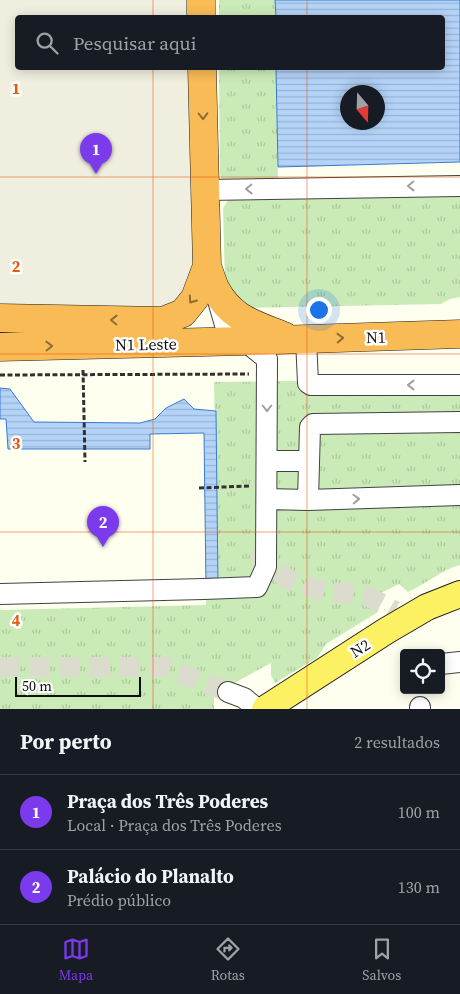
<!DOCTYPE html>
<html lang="pt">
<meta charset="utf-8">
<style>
:root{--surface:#171b24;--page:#242831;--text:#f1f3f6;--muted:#9ea1a6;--line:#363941;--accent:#7c3aed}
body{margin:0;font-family:"Source Serif 4",serif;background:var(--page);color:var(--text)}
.controls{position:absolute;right:15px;bottom:15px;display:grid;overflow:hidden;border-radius:5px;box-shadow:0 2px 12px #0003}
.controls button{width:45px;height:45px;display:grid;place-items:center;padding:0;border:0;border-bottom:1px solid var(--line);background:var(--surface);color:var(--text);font:25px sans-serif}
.compass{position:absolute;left:340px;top:85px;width:45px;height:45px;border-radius:50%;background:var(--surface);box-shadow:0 2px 12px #0003;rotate:161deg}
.scale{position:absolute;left:15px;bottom:12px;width:126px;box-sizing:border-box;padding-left:5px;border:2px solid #0f0f0f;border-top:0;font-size:14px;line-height:18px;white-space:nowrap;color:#0f0f0f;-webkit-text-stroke:4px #fff;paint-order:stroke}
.you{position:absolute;left:318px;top:309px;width:18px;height:18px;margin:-12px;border:4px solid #fff;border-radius:50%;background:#1a73e8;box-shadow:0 0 0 8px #1a73e833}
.badge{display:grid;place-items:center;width:32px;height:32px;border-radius:50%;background:var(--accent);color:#fff;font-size:16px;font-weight:700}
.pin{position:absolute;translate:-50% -41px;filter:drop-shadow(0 1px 2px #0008)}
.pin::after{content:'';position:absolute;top:26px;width:18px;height:15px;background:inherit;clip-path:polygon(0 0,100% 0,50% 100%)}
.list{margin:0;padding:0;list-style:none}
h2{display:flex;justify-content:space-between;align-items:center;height:65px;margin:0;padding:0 20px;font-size:21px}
h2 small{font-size:16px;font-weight:400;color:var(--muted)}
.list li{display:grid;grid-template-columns:32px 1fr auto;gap:15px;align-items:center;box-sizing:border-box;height:75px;padding:0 20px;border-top:1px solid var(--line)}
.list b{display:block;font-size:19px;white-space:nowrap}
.list p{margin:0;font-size:16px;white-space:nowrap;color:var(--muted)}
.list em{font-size:16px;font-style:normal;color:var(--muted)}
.icon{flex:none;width:28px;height:28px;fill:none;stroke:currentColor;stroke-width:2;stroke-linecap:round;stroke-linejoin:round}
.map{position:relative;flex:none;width:460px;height:709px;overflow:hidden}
.search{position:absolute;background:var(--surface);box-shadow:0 2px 12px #0003;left:15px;right:15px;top:15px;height:55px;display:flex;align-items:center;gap:12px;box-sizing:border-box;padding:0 18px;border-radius:5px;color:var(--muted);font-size:19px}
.sheet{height:215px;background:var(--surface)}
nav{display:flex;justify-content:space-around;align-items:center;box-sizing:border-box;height:70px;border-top:1px solid var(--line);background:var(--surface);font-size:14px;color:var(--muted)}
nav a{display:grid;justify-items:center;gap:2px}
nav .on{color:var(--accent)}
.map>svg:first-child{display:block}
.grass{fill:url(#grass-tufts)}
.plaza{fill:#f0eede}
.water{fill:url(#water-rules);stroke:#387bd2;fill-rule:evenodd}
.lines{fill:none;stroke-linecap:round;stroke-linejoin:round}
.minor-tunnel{stroke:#dbdbce;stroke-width:20;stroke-dasharray:20 10;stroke-linecap:butt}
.minor-casing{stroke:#424242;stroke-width:22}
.major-casing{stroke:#202020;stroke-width:28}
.highway-casing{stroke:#202020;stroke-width:29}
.path{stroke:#313131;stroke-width:3;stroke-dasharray:5 2.5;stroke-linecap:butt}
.minor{stroke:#fff;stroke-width:20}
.major{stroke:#fcf063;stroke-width:26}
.highway{stroke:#f8bb55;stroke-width:28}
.path-bridge{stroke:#313131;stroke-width:3;stroke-dasharray:5 2.5;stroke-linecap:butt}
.oneway{stroke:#8f6e36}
.oneway2{stroke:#9f9f9f}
.grid{fill:none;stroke:#e8590c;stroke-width:1;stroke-opacity:0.55}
.labels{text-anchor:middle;stroke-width:5;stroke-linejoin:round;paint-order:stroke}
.street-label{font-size:16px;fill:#0f0f0f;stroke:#fff}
.grid-label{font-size:16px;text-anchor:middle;font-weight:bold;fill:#e8590c;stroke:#fff;stroke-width:5;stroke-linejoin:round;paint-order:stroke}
</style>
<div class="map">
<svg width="460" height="709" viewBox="0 0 460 709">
<defs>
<pattern id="grass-tufts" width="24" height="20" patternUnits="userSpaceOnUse" patternTransform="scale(1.25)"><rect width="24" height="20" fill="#caebb8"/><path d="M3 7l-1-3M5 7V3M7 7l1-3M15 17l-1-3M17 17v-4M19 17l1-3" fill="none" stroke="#acc89d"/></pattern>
<pattern id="water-rules" width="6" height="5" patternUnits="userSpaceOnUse" patternTransform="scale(1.25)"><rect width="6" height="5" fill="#b3d3f8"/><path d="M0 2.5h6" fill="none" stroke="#99b4d3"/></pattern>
</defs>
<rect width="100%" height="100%" fill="#fffff0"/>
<!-- grass -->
<path class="grass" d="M219,0H275L276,17H219Z
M219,68H276L278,183L222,181L220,174Z
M460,192V297L450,299L441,304L243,308L225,282L223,208L230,197Z
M460,379V565C441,570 426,584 408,592L399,584L381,593L378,612L326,644L317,658L275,683L271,675V663L214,694V709H0V610L206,605V587H218L214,382Z"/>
<!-- plaza -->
<path class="plaza" d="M0,0H189V17L18,18V68H190L195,280L164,314H0Z"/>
<!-- water -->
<path class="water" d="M275,0H460V162L278,167L276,68H442V18L276,17ZM348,92H378V122H348Z
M0,388L10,389L34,422L140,423L155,419L166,408L184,399L194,409L216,411L218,587H206L204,433L150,434V449H8L6,419H0Z"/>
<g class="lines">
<!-- minor-tunnel -->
<path class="minor-tunnel" d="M259,550L262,559L288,579L324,592L340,593L367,596L395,611
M0,667H165L228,692"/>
<!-- minor casing -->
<g class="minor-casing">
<path id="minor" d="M205,190L460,186
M306,339L308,383L311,385H460
M267,461H309
M267,499L308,500L460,495
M308,500L310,427L313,424L460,422
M0,594L204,589L257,587L266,567L267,359L245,341L232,333L225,325L217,297
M441,664L460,662
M228,692L244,698L257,709
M420,707V709"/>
</g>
<!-- major casing -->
<g class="major-casing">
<path id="major" d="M265,709L386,631L427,607L460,594"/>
</g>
<!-- highway casing -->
<g class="highway-casing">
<path id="highway" d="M201,0V18
M202,68L207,266C210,274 212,281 215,288C231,319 254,324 284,336
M0,318L163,321L183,313L195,298L207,266
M0,347L245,341L460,334"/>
</g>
<!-- path -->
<path class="path" d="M0,375L249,374
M199,488L249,486"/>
<!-- minor -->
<use href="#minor" class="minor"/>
<!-- major -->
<use href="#major" class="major"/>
<!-- highway -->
<use href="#highway" class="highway"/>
<!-- path-bridge -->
<path class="path-bridge" d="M83,370L85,462"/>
</g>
<!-- one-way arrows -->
<defs><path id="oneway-chevron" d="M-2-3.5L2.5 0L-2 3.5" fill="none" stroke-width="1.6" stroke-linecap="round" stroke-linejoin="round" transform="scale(1.25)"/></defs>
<g class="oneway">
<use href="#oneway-chevron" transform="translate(203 116) rotate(89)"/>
<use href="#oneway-chevron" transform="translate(192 300) rotate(125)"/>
<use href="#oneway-chevron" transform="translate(114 320) rotate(-179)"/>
<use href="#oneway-chevron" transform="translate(340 338) rotate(-2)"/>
<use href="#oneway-chevron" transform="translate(49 346) rotate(-1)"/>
</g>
<g class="oneway2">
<use href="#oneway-chevron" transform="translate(411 186) rotate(179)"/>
<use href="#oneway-chevron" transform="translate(249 189) rotate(179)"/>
<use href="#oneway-chevron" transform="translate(411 385) rotate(180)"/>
<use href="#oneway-chevron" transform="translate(267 408) rotate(90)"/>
<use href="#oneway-chevron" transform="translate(356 499) rotate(-2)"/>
</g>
<!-- grid -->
<path class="grid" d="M153,0V18M307,0V18M153,68V709M307,68V709M0,177H460M0,354H460M0,532H460"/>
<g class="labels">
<!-- street labels -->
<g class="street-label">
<text transform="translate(376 337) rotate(-2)" y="6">N1</text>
<text transform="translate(146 344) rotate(-1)" y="6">N1 Leste</text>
<text transform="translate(360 648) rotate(-32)" y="6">N2</text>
</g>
</g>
<g class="grid-label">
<text x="16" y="94">1</text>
<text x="16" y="272">2</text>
<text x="16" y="449">3</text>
<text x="16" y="626">4</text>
</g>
</svg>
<div class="controls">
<button><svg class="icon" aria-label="locate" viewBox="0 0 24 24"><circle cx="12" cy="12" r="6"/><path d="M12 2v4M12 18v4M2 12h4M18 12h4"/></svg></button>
</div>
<svg class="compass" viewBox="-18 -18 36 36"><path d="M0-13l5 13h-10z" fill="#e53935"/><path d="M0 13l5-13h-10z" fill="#9ea1a6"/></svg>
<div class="scale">50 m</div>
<div class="you"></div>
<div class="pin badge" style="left:96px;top:174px">1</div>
<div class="pin badge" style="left:103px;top:547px">2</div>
<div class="search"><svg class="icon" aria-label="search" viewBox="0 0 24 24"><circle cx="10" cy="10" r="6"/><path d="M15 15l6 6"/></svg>Pesquisar aqui</div>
</div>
<section class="sheet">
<h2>Por perto<small>2 resultados</small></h2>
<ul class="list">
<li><span class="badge">1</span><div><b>Praça dos Três Poderes</b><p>Local · Praça dos Três Poderes</p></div><em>100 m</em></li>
<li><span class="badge">2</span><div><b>Palácio do Planalto</b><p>Prédio público</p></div><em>130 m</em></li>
</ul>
</section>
<nav>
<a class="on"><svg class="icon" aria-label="map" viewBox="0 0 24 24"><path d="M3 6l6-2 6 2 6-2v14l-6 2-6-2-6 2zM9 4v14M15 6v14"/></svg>Mapa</a>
<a><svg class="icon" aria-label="directions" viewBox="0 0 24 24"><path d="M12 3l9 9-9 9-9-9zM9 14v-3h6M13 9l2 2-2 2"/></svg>Rotas</a>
<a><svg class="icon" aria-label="saved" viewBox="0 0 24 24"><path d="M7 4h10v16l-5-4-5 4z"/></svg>Salvos</a>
</nav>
